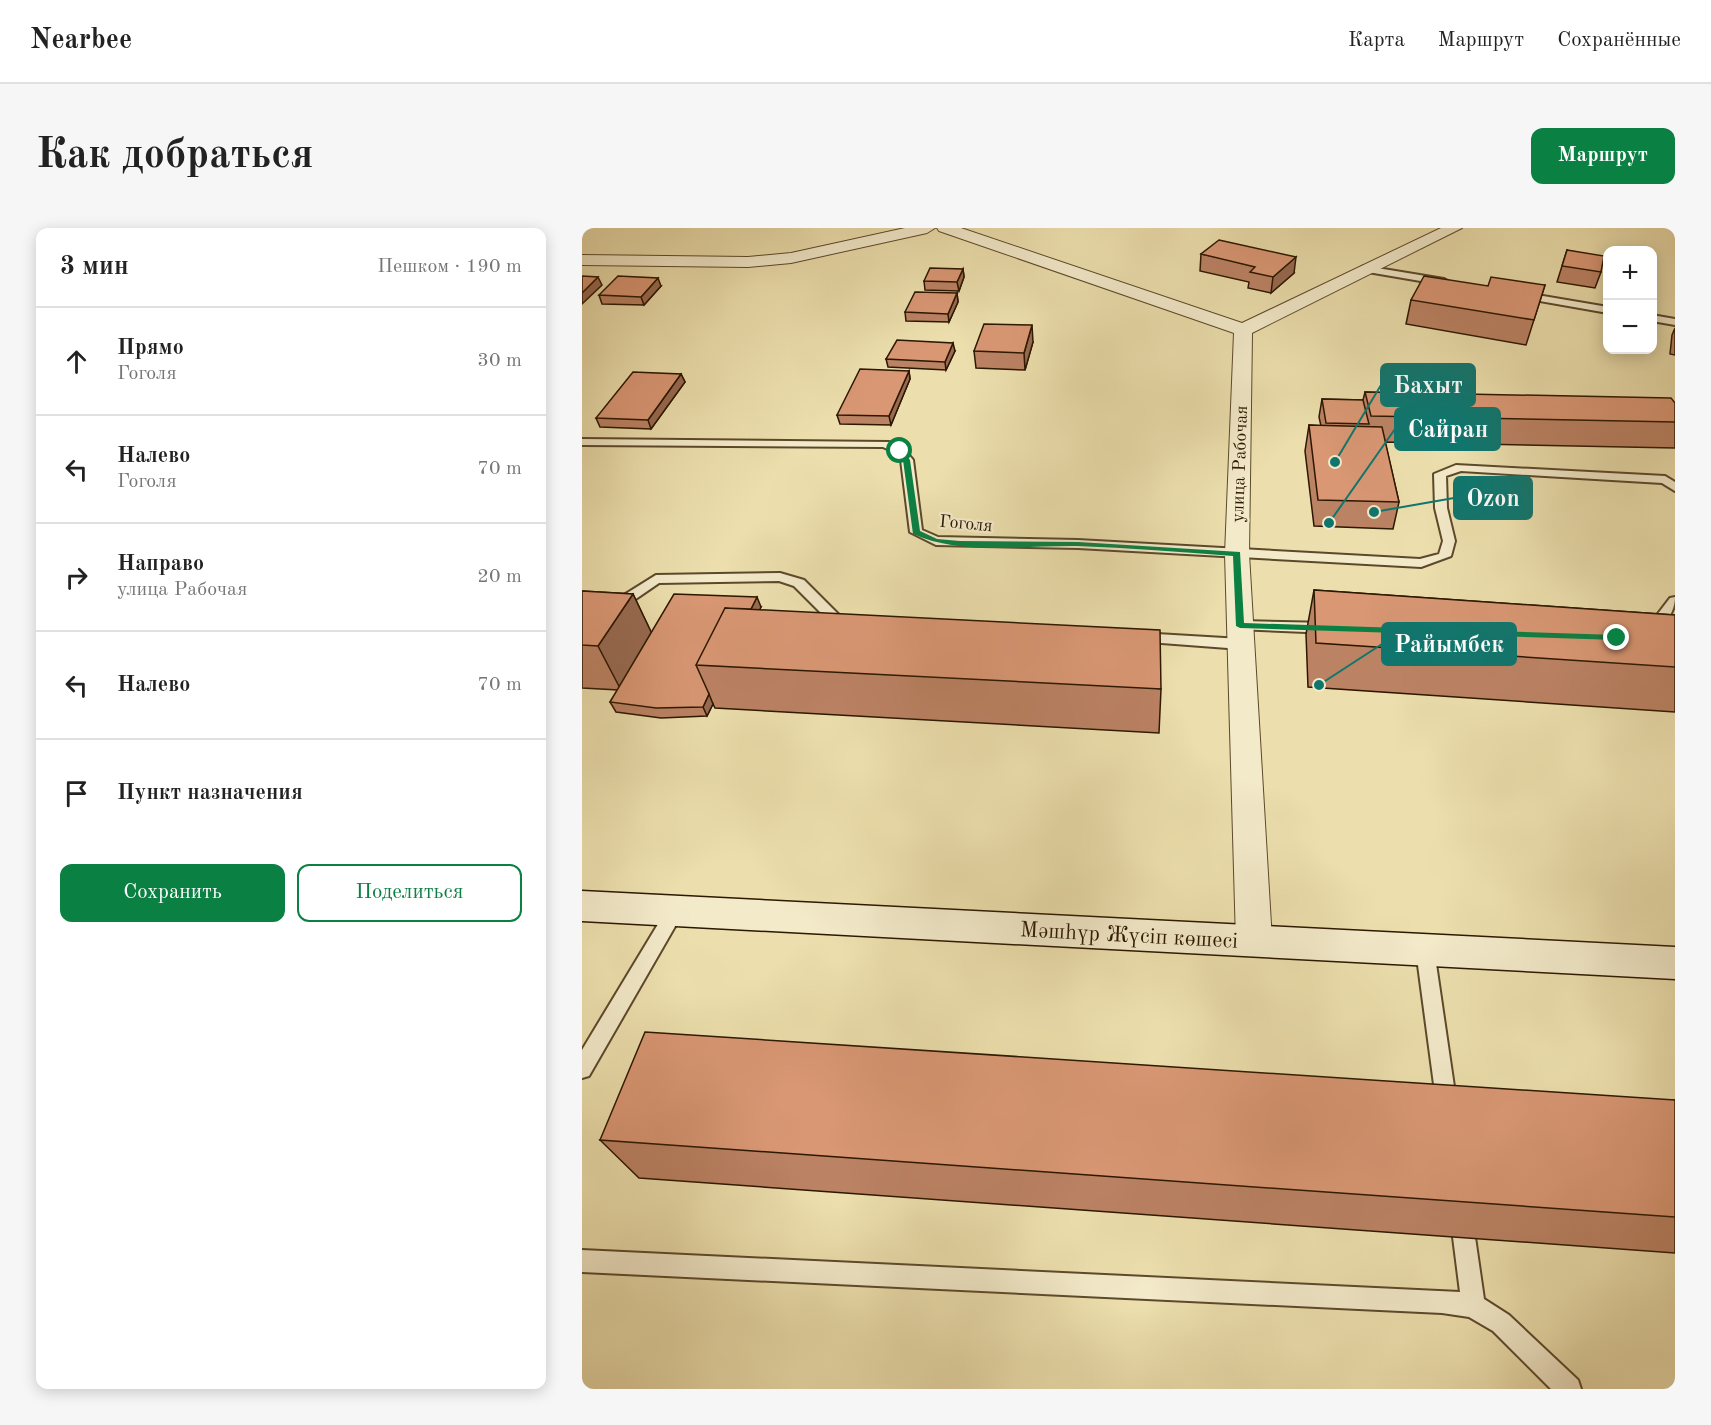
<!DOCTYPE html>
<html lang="ru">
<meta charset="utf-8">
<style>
:root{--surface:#fff;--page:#f6f6f6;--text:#222;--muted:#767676;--line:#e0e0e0;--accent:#0b8043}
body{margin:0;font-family:"Old Standard TT",serif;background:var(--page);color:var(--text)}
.controls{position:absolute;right:18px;top:18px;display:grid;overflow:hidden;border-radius:12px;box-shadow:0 3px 15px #0003}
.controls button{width:54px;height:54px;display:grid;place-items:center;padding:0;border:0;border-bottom:2px solid var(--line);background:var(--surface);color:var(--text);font:30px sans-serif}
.stop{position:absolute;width:18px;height:18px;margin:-14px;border:4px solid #0b8043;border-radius:50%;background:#fff}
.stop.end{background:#0b8043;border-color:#fff;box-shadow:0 2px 6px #0008}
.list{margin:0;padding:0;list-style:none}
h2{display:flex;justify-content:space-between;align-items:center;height:78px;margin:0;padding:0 24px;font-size:26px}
h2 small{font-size:20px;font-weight:400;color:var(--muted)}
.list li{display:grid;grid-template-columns:39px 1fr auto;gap:18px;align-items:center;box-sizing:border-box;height:108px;padding:0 24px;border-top:2px solid var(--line)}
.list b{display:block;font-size:22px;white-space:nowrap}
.list p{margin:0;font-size:20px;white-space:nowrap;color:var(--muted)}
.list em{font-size:20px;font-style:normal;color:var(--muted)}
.actions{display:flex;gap:12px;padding:18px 24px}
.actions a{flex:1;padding:14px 0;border:2px solid var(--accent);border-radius:12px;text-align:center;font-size:21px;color:var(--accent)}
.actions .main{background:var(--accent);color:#fff}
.icon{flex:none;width:33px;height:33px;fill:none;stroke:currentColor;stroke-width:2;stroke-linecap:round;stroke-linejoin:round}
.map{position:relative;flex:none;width:1093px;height:1161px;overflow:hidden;border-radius:12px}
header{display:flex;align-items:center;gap:36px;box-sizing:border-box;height:84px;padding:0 30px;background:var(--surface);border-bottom:2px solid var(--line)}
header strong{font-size:28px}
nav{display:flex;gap:33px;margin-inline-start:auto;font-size:21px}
.intro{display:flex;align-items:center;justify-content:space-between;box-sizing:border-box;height:144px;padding:0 36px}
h1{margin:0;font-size:42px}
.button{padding:15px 27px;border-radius:12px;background:var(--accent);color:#fff;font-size:21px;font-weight:700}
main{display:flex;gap:36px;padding:0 36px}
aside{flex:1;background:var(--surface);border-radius:12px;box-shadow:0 3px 15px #0003}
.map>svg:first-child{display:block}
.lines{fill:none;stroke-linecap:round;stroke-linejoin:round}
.service-casing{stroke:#5c492b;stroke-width:4}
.minor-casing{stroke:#5c492b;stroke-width:2}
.secondary-casing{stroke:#2c1700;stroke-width:3}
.service{fill:#f3eaca;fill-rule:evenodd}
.minor{fill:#f3eaca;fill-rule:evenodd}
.secondary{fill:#f3eaca;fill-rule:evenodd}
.wall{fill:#bb8264;stroke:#2c1700;stroke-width:1.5}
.shaded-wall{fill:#986a51;stroke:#2c1700;stroke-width:1.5}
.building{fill:#d99774;stroke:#2c1700;stroke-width:1.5}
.route{fill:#0b8043}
.labels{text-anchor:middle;stroke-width:4.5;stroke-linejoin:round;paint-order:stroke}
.far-street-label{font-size:18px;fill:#2c1700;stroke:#f3eaca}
.street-label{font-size:22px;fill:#2c1700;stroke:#f3eaca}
.leader{fill:none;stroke:#0f766e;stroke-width:2}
.callout-dot{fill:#0f766e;stroke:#f3eaca;stroke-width:2}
.callout{fill:#0f766e;stroke:#0f766e;stroke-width:2}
.callout-label{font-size:24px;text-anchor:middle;font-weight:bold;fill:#fff}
</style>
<header>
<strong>Nearbee</strong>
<nav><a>Карта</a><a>Маршрут</a><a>Сохранённые</a></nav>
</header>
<div class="intro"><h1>Как добраться</h1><a class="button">Маршрут</a></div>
<main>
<aside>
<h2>3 мин<small>Пешком · 190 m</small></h2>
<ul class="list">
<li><svg class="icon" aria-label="ahead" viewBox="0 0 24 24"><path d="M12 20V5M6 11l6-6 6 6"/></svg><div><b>Прямо</b><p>Гоголя</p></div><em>30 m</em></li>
<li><svg class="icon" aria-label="left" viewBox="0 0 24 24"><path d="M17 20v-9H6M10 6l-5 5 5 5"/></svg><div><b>Налево</b><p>Гоголя</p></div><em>70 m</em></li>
<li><svg class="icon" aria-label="right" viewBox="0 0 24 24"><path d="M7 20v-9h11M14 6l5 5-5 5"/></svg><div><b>Направо</b><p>улица Рабочая</p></div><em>20 m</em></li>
<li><svg class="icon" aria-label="left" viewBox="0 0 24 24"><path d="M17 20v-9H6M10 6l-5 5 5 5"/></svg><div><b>Налево</b></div><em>70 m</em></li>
<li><svg class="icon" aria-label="arrive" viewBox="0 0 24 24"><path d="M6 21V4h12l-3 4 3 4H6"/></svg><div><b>Пункт назначения</b></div></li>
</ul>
<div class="actions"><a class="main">Сохранить</a><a>Поделиться</a></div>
</aside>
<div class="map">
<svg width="1093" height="1161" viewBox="0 0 1093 1161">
<rect width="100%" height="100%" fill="#ecdfad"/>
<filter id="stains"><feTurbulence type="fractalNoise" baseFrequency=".00333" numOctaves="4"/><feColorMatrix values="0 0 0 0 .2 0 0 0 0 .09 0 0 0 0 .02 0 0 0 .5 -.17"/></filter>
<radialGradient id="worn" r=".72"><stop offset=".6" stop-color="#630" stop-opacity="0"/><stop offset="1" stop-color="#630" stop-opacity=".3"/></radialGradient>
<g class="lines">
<!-- service casing -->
<g class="service-casing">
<path id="service" d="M783,38L862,51L867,54L862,57L780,43V39Z
M938,64L1026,79V85L935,69L933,67Z
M1070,87L1093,91V97L1070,93Z
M0,211L307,214L322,221L331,232L340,302L356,309L496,312L838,331L857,326L861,313L853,280L852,246L874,237L1083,248L1093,254V263L1080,255L879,243L864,248L865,280L873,313L869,328L839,339L496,320L354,317L328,304L319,232L314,225L301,219L0,217Z
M198,345L222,352L260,390L271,392V398L251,397L212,358L197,353L77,355L42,379L0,378V370L34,372L74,347Z
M1093,369C1093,386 1080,405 1060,400V394L1075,387L1088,370Z
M659,393L748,395L755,400L748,405L654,401L652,398Z
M558,405L659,411L666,416L659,421L553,413L551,410Z
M93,676L99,678L102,683L99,688L7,848L0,850V822L87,678Z
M843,714L850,716L852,722L875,879L872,886L865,889L858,886L855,879L834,722L836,716Z
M882,998L890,1001L893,1009L902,1071L927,1087L996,1152L999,1161H969L911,1103L887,1089L860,1085L0,1044V1022L878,1064L871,1009L874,1001Z"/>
</g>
<!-- minor casing -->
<g class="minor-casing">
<path id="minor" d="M323,0H353L345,5L209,35L166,39L0,37V27L166,29L209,25Z
M355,0H379L660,95L859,0H880L670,105L667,326L690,713L684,724L672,728L660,724L654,713L643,326L652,105L357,3Z"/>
</g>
<!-- secondary casing -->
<g class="secondary-casing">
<path id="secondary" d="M0,663L1093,719V751L0,693Z"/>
</g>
<!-- service -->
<use href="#service" class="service"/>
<!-- minor -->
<use href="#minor" class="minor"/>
<!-- secondary -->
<use href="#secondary" class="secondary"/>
</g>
<!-- wall -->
<path class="wall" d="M985,22L1019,44L1013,60L975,54Z
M619,26L712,45L689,65L666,60L667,54L618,43Z
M381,41L382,49L377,63L343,62L342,53Z
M963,57L944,117L824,96L829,72L906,58Z
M79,58L62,77L20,76L17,67Z
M375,65L376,74L367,94L324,93L323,84Z
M1093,100V127L1088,126L1090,107Z
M451,114L443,142L394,140L392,123Z
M373,123L364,142L306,139L304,131Z
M327,143L328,151L309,197L258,196L255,187Z
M99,146L103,154L69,201L18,199L14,190Z
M783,164L1093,175V220L803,214L817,274L811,301L732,298L723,223L727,197L739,198L737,189L740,171L781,172Z
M732,362L1093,387V484L726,459L724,406Z
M0,363L51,366L69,404L179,379L177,382L579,461L577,505L133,480L131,476L125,488L79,490L34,484L28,474L36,462L0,460Z
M1093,872V1025L57,950L18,912Z"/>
<!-- shaded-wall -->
<path class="shaded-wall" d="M714,29L712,45L689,65L691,49Z
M381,41L382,49L377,63L375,54Z
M16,49L20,57L0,76V65Z
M76,50L79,58L62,77L59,69Z
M375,65L376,74L367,94L366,86Z
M450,97L451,114L443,142L442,125Z
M371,115L373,123L364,142L363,134Z
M327,143L328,151L309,197L307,188Z
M99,146L103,154L69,201L66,192Z
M51,366L72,410L39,462L16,418Z
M175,369L179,379L150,438H141Z
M127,466L131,476L125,488L121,479Z"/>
<!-- building -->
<path class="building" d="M637,12L714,29L691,49L668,44L673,39L619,26Z
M985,22L1022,28L1019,44L980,38Z
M348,40L381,41L375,54L342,53Z
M0,48L16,49L0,65Z
M36,48L76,50L59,69L17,67Z
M842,48L906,58L909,49L963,57L952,92L829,72Z
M333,64L375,65L366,86L323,84Z
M402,96L450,97L442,125L392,123Z
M315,112L371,115L363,134L304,131Z
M278,141L327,143L307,188L255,187Z
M51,144L99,146L66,192L14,190Z
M783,164L1089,170L1093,175V194L789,188Z
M740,171L781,172L787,196L744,195Z
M727,197L800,199L817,274L736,272Z
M732,362L1093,387V439L734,415Z
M0,363L51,366L16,418L0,417Z
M92,366L175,369L169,381L143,380L114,437L127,466L121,479L74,480L28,474Z
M143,380L578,402L579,461L114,437Z
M63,804L1093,872V989L18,912Z"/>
<!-- route -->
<path class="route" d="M316,222H320L328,232L338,303L355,311L378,313L496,314L658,324L662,395L1035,407L1039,410L1035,412L658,400L654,398L651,328C599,324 547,320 495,318C442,317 380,328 331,306L321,232Z"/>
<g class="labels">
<!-- far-street labels -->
<g class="far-street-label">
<text transform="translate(657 236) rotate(-88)" y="6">улица Рабочая</text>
<text transform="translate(384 295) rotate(5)" y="6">Гоголя</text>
</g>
<!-- street labels -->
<g class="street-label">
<text transform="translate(547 706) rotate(3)" y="8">Мәшһүр Жүсіп көшесі</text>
</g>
</g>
<!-- callouts -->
<path class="leader" d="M753 234L799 157M747 295L813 201M792 284L872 270M737 457L800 416"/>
<g class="callout-dot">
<circle cx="753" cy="234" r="6"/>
<circle cx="747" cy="295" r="6"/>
<circle cx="792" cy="284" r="6"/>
<circle cx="737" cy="457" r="6"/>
</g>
<g class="callout">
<rect x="799" y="136" width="94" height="42" rx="6"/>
<rect x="813" y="180" width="105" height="42" rx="6"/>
<rect x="872" y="249" width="78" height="42" rx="6"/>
<rect x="800" y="395" width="134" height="42" rx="6"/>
</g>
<g class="callout-label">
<text x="846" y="165">Бахыт</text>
<text x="866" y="209">Сайран</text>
<text x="911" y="278">Ozon</text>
<text x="867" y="424">Райымбек</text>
</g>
<rect width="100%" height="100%" filter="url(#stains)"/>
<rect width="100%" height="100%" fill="url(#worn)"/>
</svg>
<div class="controls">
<button>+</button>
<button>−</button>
</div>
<div class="stop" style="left:318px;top:223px"></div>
<div class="stop end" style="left:1035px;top:410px"></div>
</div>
</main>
